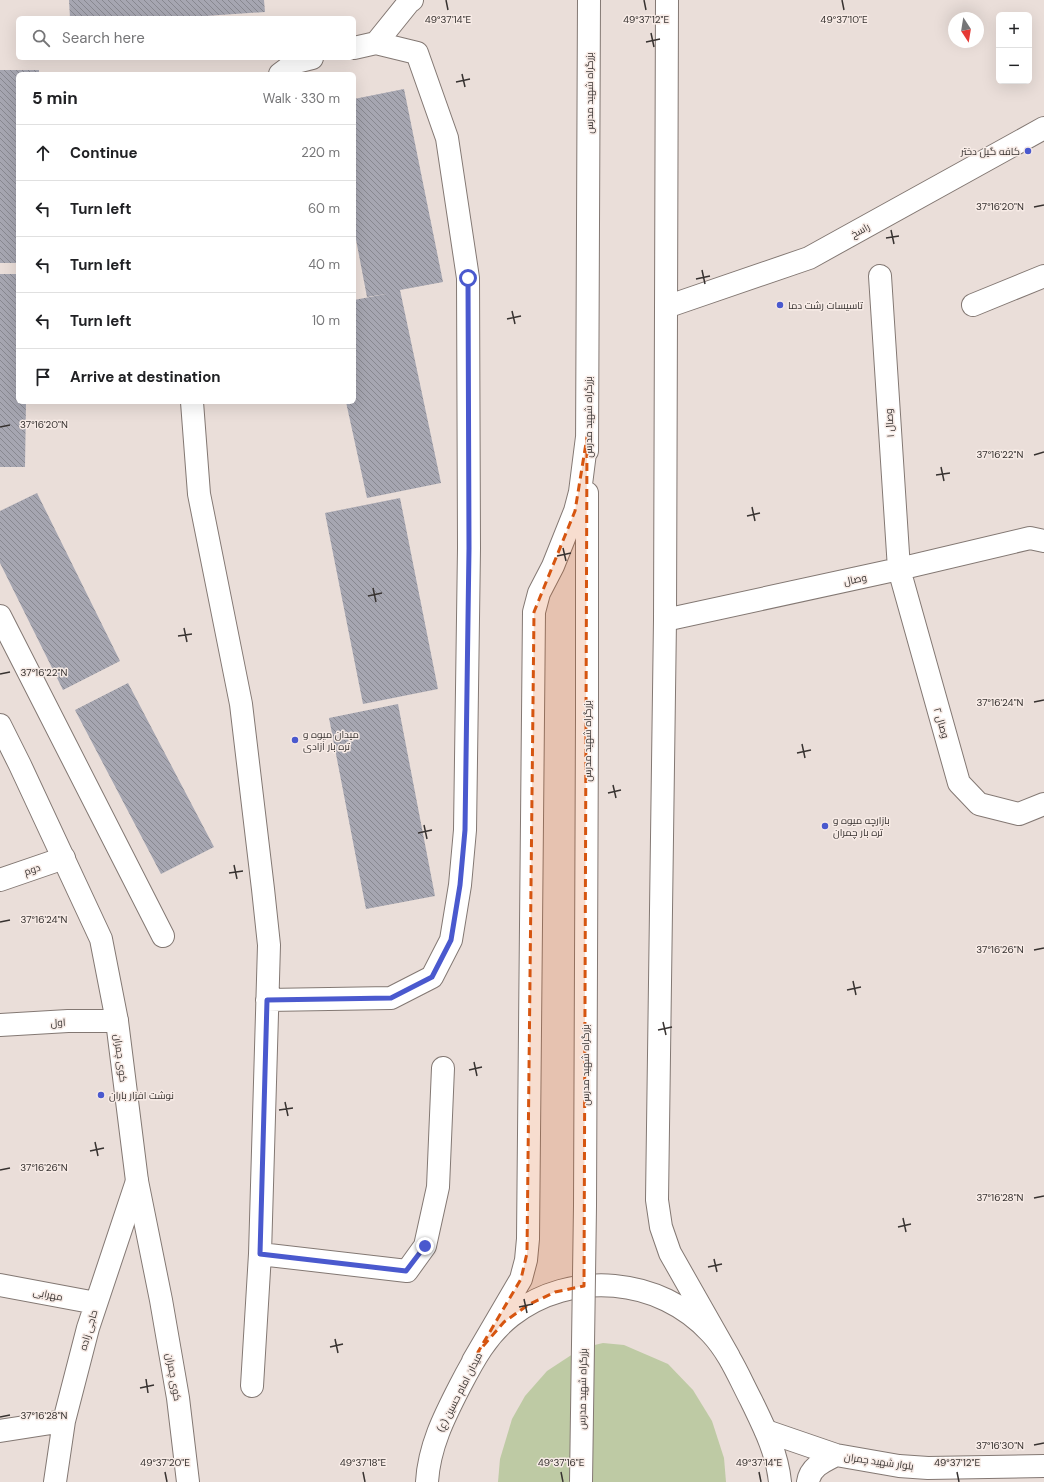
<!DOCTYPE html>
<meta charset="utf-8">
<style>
:root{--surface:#fff;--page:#f2f2f2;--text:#202124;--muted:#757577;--line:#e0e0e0}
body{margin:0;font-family:"DM Sans",Cairo,sans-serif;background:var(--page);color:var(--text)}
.controls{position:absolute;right:12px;top:12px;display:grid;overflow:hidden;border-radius:6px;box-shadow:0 4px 16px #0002}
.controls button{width:36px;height:36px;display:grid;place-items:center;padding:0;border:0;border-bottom:1px solid var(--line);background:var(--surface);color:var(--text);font:20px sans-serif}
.compass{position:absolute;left:948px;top:12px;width:36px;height:36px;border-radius:50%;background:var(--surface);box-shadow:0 4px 16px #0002;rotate:168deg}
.stop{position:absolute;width:12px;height:12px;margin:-9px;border:3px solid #4a59ce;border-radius:50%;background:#fff}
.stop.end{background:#4a59ce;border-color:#fff;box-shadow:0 1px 4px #0008}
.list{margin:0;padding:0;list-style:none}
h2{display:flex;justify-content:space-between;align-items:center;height:52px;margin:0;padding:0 16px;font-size:17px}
h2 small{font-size:13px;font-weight:400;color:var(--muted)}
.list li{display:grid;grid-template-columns:26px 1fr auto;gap:12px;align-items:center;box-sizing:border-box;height:56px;padding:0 16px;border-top:1px solid var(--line)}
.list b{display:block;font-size:15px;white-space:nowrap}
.list em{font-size:13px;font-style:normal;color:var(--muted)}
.icon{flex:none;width:22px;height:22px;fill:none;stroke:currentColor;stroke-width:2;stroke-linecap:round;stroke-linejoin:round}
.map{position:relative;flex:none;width:1044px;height:1482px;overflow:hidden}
.search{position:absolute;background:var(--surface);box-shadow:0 4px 16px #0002;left:16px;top:16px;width:340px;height:44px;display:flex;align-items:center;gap:10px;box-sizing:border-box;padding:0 14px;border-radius:6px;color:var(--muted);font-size:15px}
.panel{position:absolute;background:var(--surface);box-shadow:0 4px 16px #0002;left:16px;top:72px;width:340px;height:332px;border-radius:6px}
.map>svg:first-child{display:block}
.green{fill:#becaa4}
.building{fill:url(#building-back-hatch)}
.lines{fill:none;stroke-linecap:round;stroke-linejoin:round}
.minor-casing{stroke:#837873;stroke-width:24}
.major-casing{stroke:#837873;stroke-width:24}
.highway-casing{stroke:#837873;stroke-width:24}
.minor{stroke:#fff;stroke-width:22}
.major{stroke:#fff;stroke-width:22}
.highway{stroke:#fff;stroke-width:22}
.highway-bridge-casing{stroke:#837873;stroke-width:24;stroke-linecap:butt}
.highway-bridge{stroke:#fff;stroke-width:22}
.route{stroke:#4a59ce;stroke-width:5}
.marked{fill:#d65510;fill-opacity:0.2;stroke:#d65510;stroke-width:3;stroke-dasharray:8 5;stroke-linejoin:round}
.ticks{fill:none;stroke:#373230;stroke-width:1.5}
.poi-dot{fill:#4a59ce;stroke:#f7ebe6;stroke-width:1.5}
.labels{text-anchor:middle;stroke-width:3;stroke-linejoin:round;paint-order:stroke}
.street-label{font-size:10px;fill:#373230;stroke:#f7ebe6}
.poi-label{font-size:10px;fill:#373230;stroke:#f7ebe6;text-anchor:start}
.ticks-label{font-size:10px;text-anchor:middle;fill:#373230;stroke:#f7ebe6;stroke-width:3;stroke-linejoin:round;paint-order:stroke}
</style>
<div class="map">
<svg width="1044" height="1482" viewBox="0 0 1044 1482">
<defs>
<pattern id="building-back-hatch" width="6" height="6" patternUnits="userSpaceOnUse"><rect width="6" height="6" fill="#a6a6b1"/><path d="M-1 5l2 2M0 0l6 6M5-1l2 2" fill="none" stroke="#888890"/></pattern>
</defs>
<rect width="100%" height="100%" fill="#eaded9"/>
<!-- green -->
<path class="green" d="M603,1343L624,1345L668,1364L693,1390L712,1421L724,1458L726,1482H498L500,1459L512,1419L525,1396L547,1371L582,1348Z"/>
<!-- building -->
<path class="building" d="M69,0H264L265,12L177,18H70Z
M0,70H39V74H18V263H0Z
M404,89L443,282L400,290L441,483L367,498L346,402H354V300L386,294L367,297L354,229V99Z
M0,274H18V402H26L25,467H0Z
M37,493L120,661L63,690L0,563V511Z
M400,498L438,689L363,704L325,513Z
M128,683L214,847L161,874L75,710Z
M398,704L435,896L366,909L329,718Z"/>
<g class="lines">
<!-- minor casing -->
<g class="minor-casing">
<path id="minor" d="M376,43L409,2L412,0
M280,74L296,62L312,58
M880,276L899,569L959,783L979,804L1019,814L1044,804
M973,305L1044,276
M666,307L809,258L1044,128
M192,402L199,494L241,704L263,889L269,945L260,1254L252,1386
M0,616L163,936
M665,620L899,569L1030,538L1044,541
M0,880L64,858
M267,1000L391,998L432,977L451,940L460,885L465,830L469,548L468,278L447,138L417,53L376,43L354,48
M0,1025L68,1021H117
M260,1254L407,1271L425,1246L438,1187L443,1068
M0,1285L96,1303
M0,1431L64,1421
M55,1482L64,1421L88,1328L137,1181"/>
</g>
<!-- major casing -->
<g class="major-casing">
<path id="major" d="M0,725L20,765L101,939L117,1021L137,1181L161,1300L178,1398L188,1482
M766,1431L836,1455L899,1466L928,1468L1044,1466
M808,1482C810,1467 824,1461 836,1455"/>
</g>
<!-- highway casing -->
<g class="highway-casing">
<path id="highway" d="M667,0L665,620L657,1200L661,1227L670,1253L729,1357
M587,451L589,0
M587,718V493
M473,1361L521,1279L526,1260L528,1239L534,612L539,593L553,566L575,511L580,492L587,437
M427,1482C429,1447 444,1417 460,1386C474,1359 487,1335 511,1316C571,1269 660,1277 711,1333C729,1352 739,1377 751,1400C764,1427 777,1452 780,1482"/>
</g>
<!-- minor -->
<use href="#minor" class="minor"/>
<!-- major -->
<use href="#major" class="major"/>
<!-- highway -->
<use href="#highway" class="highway"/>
<!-- highway-bridge casing -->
<g class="highway-bridge-casing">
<path id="highway-bridge" d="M581,1482L585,1206L587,718"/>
</g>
<!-- highway-bridge -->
<use href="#highway-bridge" class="highway-bridge"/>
</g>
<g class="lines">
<!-- route -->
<path class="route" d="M425,1246L406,1271L260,1254L267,1000L391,998L432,977L451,940L460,885L465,830L469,548L468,278"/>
</g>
<!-- marked area -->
<path class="marked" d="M587,437L584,1286L555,1292L528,1305L504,1322L478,1352L521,1279L527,1253L534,612L575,511Z"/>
<!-- ticks -->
<path class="ticks" d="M446,0L448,10M644,0L646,10M842,0L844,10M651,33L654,47M646,42L660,39M462,74L465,87M456,82L470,79M1034,207L1044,205M891,230L894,244M886,238L899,236M702,270L705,284M696,279L710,276M512,311L515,324M507,319L521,316M0,427L10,425M1034,455L1044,452M941,467L944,481M936,475L950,473M752,507L755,521M747,516L760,513M563,548L566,561M557,556L571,553M373,588L376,602M368,596L382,593M184,628L187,642M178,636L192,634M0,674L10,672M1034,702L1044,700M802,744L805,758M797,753L811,750M613,785L616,798M608,793L621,790M424,825L427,839M418,833L432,830M234,865L237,879M229,873L243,871M0,922L10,920M1034,950L1044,948M853,981L856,995M847,990L861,987M663,1022L666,1035M658,1030L672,1027M474,1062L477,1076M469,1070L482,1067M285,1102L288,1116M279,1110L293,1108M95,1142L98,1156M90,1151L104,1148M0,1170L10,1168M1034,1198L1044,1196M903,1218L906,1232M898,1227L911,1224M714,1259L717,1272M708,1267L722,1264M524,1299L527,1313M519,1307L533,1304M335,1339L338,1353M330,1347L343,1344M146,1379L148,1393M140,1388L154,1385M0,1417L10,1415M1034,1445L1044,1443M165,1472L167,1482M363,1472L365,1482M561,1472L563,1482M759,1472L761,1482M957,1472L959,1482"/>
<!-- markers -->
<g class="poi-dot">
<circle cx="1028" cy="151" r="4"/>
<circle cx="780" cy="305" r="4"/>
<circle cx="295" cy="740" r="4"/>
<circle cx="825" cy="826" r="4"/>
<circle cx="101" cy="1095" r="4"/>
</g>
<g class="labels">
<!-- street labels -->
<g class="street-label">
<text transform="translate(589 93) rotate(-90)" y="4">بزرگراه شهید مدرس</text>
<text transform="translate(860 230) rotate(-29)" y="4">راسخ</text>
<text transform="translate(588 417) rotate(-90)" y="4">بزرگراه شهید مدرس</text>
<text transform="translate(889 423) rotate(-94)" y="4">وصال ۱</text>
<text transform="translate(855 579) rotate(-12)" y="4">وصال</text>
<text transform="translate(942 723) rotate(74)" y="4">وصال ۲</text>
<text transform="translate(587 741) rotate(-90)" y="4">بزرگراه شهید مدرس</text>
<text transform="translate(32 869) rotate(-19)" y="4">دوم</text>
<text transform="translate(58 1022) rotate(-3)" y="4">اول</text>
<text transform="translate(121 1058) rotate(83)" y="4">کوی چمران</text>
<text transform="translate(585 1065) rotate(-90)" y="4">بزرگراه شهید مدرس</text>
<text transform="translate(48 1294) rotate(11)" y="4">مهرابی</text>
<text transform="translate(88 1330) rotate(-74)" y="4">حاجی زاده</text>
<text transform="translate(174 1377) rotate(80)" y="4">کوی چمران</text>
<text transform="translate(582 1389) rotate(-89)" y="4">بزرگراه شهید مدرس</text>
<text transform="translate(459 1392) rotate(-63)" y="4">میدان امام حسین (ع)</text>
<text transform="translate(879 1461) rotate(8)" y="4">بلوار شهید چمران</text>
</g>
<!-- poi labels -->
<g class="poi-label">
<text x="1020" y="155" text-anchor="end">کافه گیل دختر</text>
<text x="788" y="309">تاسیسات رشت دما</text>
<text x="303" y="738">میدان میوه و<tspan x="303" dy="12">تره بار آزادی</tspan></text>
<text x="833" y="824">بازارچه میوه و<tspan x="833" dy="12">تره بار چمران</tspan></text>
<text x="109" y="1099">نوشت افزار باران</text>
</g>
</g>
<g class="ticks-label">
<text x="448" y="23">49°37'14"E</text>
<text x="646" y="23">49°37'12"E</text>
<text x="844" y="23">49°37'10"E</text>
<text x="1000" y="210">37°16'20"N</text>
<text x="44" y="428">37°16'20"N</text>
<text x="1000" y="458">37°16'22"N</text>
<text x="44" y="676">37°16'22"N</text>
<text x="1000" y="706">37°16'24"N</text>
<text x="44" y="923">37°16'24"N</text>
<text x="1000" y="953">37°16'26"N</text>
<text x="44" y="1171">37°16'26"N</text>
<text x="1000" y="1201">37°16'28"N</text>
<text x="44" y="1419">37°16'28"N</text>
<text x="1000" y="1449">37°16'30"N</text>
<text x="165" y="1466">49°37'20"E</text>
<text x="363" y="1466">49°37'18"E</text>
<text x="561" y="1466">49°37'16"E</text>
<text x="759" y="1466">49°37'14"E</text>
<text x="957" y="1466">49°37'12"E</text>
</g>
</svg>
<div class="controls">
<button>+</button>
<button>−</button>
</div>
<svg class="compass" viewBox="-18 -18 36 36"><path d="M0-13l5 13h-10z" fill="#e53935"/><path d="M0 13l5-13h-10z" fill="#757577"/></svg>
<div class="stop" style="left:468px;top:278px"></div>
<div class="stop end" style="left:425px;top:1246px"></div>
<div class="search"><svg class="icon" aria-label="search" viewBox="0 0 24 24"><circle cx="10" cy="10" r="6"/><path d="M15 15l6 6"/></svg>Search here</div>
<section class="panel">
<h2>5 min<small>Walk · 330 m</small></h2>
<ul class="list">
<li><svg class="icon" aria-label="ahead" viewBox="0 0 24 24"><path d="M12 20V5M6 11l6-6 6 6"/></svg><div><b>Continue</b></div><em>220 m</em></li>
<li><svg class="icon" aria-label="left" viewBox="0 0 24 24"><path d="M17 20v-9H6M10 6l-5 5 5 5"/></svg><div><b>Turn left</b></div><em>60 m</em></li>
<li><svg class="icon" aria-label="left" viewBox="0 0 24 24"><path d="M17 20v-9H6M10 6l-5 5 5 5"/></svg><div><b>Turn left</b></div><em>40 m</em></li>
<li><svg class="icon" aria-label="left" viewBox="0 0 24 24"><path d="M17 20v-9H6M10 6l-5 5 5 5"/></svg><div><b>Turn left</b></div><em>10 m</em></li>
<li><svg class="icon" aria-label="arrive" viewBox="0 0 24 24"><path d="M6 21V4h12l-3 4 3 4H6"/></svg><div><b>Arrive at destination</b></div></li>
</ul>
</section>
</div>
